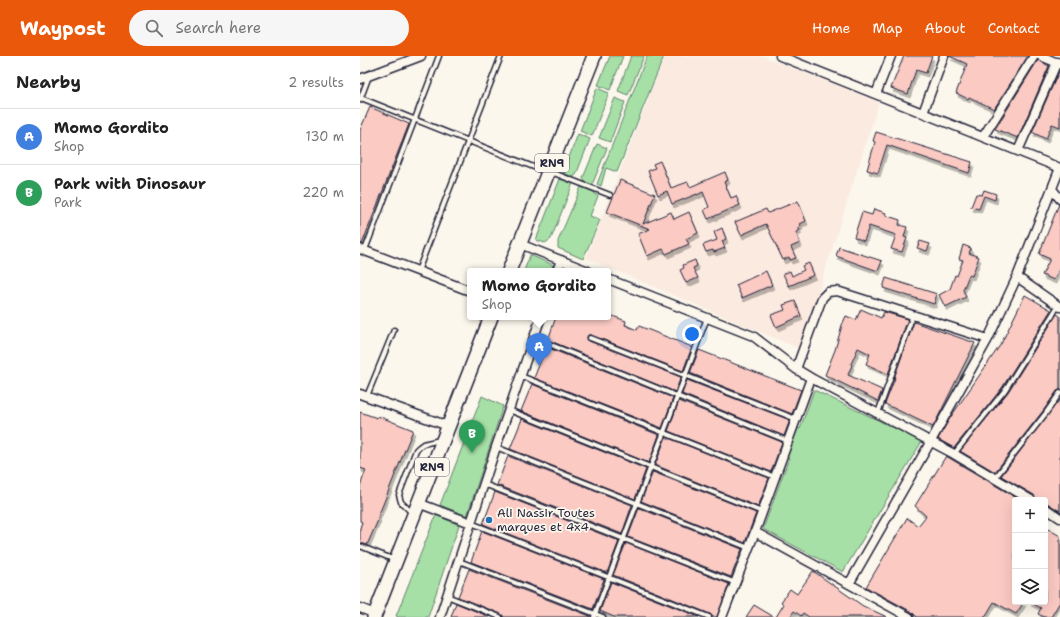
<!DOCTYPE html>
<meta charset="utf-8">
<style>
:root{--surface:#fff;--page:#f6f6f6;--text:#222;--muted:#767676;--line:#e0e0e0;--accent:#ea580c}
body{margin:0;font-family:"Shantell Sans",sans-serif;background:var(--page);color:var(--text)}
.controls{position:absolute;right:12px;bottom:12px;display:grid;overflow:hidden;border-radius:4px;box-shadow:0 4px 16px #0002}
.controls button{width:36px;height:36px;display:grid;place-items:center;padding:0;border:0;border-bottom:1px solid var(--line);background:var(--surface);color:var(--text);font:20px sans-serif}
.you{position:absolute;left:332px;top:278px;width:14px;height:14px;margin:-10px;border:3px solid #fff;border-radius:50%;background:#1a73e8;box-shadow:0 0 0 6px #1a73e833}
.badge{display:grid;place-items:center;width:26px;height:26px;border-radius:50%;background:var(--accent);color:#fff;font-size:13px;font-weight:700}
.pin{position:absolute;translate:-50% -33px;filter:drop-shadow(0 1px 2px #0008)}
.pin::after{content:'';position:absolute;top:21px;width:14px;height:12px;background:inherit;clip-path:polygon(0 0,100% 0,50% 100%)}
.popup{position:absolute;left:107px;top:212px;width:144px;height:52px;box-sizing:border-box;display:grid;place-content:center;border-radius:4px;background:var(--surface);filter:drop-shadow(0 1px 3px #0005);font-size:13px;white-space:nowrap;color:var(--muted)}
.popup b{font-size:15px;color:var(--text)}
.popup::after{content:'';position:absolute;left:50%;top:100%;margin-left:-8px;border:8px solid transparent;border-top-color:var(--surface)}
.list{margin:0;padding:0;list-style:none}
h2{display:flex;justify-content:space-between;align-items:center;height:52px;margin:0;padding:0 16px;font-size:17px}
h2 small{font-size:13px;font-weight:400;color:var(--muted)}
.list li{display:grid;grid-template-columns:26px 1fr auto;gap:12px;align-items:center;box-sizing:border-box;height:56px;padding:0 16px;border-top:1px solid var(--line)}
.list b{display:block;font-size:15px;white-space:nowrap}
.list p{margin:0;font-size:13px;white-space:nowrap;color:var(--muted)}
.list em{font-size:13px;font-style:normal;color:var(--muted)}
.icon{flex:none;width:22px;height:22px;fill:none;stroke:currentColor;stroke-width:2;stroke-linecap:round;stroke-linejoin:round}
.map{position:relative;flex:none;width:700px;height:561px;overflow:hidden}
header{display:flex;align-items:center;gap:24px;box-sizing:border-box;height:56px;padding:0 20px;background:var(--accent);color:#fff}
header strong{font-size:19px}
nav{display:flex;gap:22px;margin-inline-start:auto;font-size:14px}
.search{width:280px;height:36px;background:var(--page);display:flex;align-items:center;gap:10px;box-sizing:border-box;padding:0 14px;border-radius:22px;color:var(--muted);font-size:15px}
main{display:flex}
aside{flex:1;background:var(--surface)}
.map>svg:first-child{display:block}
.built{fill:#fbeae0}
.green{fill:#a6e0a6;stroke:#648170}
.building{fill:#facac3;stroke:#22223b;filter:url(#shadow)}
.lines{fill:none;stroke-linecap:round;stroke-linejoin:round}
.service-casing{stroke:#22223b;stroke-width:7}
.minor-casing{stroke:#22223b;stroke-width:11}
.primary-casing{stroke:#22223b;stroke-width:16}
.service{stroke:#fbf7ec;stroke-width:4}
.minor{stroke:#fbf7ec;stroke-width:8}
.primary{stroke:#fbf7ec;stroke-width:13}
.poi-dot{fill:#1f6fb2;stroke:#fbf7ec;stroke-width:1.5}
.labels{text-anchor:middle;stroke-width:3.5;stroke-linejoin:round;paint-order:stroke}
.shield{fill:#fbf7ec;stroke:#636270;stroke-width:1}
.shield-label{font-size:11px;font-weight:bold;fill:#22223b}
.poi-label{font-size:12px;fill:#22223b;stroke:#fbf7ec;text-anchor:start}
</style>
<header>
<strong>Waypost</strong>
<div class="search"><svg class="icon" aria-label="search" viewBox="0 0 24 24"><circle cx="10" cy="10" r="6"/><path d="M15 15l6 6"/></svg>Search here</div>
<nav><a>Home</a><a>Map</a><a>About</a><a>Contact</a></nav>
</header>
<main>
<aside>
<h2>Nearby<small>2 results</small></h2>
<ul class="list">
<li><span class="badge" style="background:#3f7fe0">A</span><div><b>Momo Gordito</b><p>Shop</p></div><em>130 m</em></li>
<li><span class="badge" style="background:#2e9e5b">B</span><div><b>Park with Dinosaur</b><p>Park</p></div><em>220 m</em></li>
</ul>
</aside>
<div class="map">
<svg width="700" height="561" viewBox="0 0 700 561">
<defs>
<filter id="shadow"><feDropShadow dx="2" dy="4" stdDeviation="0" flood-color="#0004"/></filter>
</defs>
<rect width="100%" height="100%" fill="#fbf7ec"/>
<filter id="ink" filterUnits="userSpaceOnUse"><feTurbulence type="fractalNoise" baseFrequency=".025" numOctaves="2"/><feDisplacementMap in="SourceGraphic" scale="8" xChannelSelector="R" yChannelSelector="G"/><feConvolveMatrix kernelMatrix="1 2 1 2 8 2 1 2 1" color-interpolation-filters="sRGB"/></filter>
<g filter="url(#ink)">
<!-- built -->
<path class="built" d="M305,0H402L519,46L440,293L226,202Z"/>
<!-- green -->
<path class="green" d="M250,0H263L250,34L238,29Z
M271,0H284L268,39L258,35Z
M287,0H304L257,116L246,112L241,130L237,128Z
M237,32L249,37L232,80L220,75Z
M255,42L265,46L250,86L239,82Z
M218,78L230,83L216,119L213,121L203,117Z
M237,88L247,92L232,129L225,126L223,122Z
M200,123L213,127L191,183L185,187L176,184Z
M221,131L234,136L235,138L238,140L230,160L240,164L223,203L198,192V185Z
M170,199L193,209L191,215H164Z
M454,334L562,385L483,516L403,473L429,402L427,400L437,372L440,373Z
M122,340L143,350L107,460L80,449Z
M76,459L99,469L68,561H39L36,560Z"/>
<!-- building -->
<path class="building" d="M544,0H572L566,17L556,14L548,38L531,32Z
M589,0H668L634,53L609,41L608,43L596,37L607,8Z
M678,4L689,10L658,82L635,73Z
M700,13V71L692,68L686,83L672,76Z
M10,51L49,68L2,188H0V74Z
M516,76L612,106L609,117L527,89L518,117L507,114L515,86L513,85Z
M300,105L311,132L328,126L330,131L365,116L368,124L364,126L371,142L376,140L380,149L348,163L344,154L349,151L343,136L337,139V138L312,148L307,135L298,139L288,115L295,112L293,108Z
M260,124L295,138L283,168L311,156L314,163L329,156L338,177L326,183L329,188L306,198L303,193L287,200L278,178L290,173L247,156Z
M624,134L636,138L635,144L624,140L619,153L611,151L616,138L622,139Z
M438,145L446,165L440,168L441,170L438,171L440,174L436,176L440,187L431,191L436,202L430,204L429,201L423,204L406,168L381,179L375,166L406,153L408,157Z
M699,148H700V211L694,224L682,219L690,203L679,198Z
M514,153L526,157L525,159L540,164L539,169L547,171L544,181L547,182L542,196L531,193L536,179L509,170L504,185L494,181L502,156L512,159Z
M362,172L366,183L362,185L365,192L354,196L353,194L346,196L343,189L357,184L354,176Z
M560,185L570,188L567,195L557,192Z
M603,189L611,192L609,197L619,201L612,220L609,219L603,234L606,241L585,251L579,239L590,233L595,219L597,220L603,204L599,203Z
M479,191L522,205L518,215L476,200Z
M335,204L337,210L333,212L338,222L326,227L320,214L324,212L323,209Z
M449,207L454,219L429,230L423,218L430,215L432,220L444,214L442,210Z
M406,215L412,229L382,242L376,229Z
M526,222L577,238L574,248L523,232Z
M665,239L691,254L642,332L594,392L578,383L590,362L641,288Z
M435,245L441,260L416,271L411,259L425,254L423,249Z
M501,253L521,262L524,256L548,263L528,318L506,308L510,298L498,292L491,308L492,309L488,319L522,334L518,345L465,319L475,294L482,269L486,260L496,264Z
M697,258L700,260V334L697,335L683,355L635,416L600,395L648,336Z
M250,259L266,265L265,269L277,274L279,270L332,291L323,315L231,279H228L227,281L229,285L321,321L315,336L188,284L196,261H242L248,263Z
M554,266L615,287L573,371L525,348L535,322H534Z
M186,291L313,342L302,372L174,322Z
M339,294L441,334L432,358L330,317Z
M327,324L430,364L424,380L322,338Z
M172,328L299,379L289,407L161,355Z
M700,343V455L685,446V444H676L674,439L641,420Z
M319,345L422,386L411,416L308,375Z
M0,356L17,362L18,360L53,374L18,461L19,462L7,489L0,487V472L2,466L0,465V430L6,414L0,412Z
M162,363L286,413L275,443L150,393Z
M306,381L409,422L398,451L295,409Z
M148,400L272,449L262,478L137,429Z
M586,400L660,444H655V546H664L656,558L634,546L625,561H557L552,556L506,531L547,462L558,470L566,460L555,450Z
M293,416L396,457L385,487L281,445Z
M135,436L259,485L247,517L123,468Z
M279,452L382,493L371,521L268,481Z
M685,471L700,480V546L691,561H684L678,558L681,552L669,546H685Z
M122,475L244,523L233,553L111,506Z
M266,487L369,528L357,561H352L350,558L253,519Z
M109,513L230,560V561H143L141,558L98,541Z
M453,515L503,550L527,561H449L443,557L441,560L434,555L430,561H416L424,548L421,546L430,533L437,538Z
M251,526L339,561H254L240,555Z
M96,547L130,561H91Z
M394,549L414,561H386Z"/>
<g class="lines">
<!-- service casing -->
<g class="service-casing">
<path id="service" d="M1,42L186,116
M0,44L9,20
M191,116L250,139
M5,194L79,0
M58,215L141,0
M174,282L428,385
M230,282L436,363
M161,320L415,421
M7,340L34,274
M149,354L402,456
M518,357L553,259
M136,391L389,492
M594,398L645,334L698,250
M635,422L686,357L700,337
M124,428L376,527
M52,457L41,446L39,439L56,394L59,391L63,388L80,384
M111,467L349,561
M0,490L35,504
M99,505L243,561
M87,540L140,561
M234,561L347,262"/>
</g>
<!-- minor casing -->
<g class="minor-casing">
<path id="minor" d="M420,0L700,112
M681,0L700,8
M0,23L61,0
M516,38L531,0
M563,57L584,0
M623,81L674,0
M658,95L697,6
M692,133L700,143
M160,188L228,215
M0,193L110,235
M197,215L201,204
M657,221L700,251
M248,223L393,280L436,313L451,322L594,398L671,444
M436,313L462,242L468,236L477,235L628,283
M0,338L88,370
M58,447L111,467
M685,452L700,462
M395,476L549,561
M489,528L571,385L628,283L657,221L700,112
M0,552L15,558
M80,561L136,391L181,261
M362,561L395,476L451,322"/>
</g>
<!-- primary casing -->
<g class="primary-casing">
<path id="primary" d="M149,215L234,0
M14,561L131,261"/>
</g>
<!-- service -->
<use href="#service" class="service"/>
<!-- minor -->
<use href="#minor" class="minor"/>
<!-- primary -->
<use href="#primary" class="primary"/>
</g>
</g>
<!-- markers -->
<circle class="poi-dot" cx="129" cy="464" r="4"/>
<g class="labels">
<!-- shield labels -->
<g class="shield">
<rect x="175" y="98" width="34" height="18" rx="3"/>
<rect x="55" y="402" width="34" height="18" rx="3"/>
</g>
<g class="shield-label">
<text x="192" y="111">RN9</text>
<text x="72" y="415">RN9</text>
</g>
<!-- poi labels -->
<g class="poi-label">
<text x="137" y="461">Ali Nassir Toutes<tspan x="137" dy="14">marques et 4x4</tspan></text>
</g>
</g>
</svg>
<div class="controls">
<button>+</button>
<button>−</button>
<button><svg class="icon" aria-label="layers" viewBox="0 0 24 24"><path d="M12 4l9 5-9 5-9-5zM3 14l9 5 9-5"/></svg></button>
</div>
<div class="you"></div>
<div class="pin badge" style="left:179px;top:310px;background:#3f7fe0">A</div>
<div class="popup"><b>Momo Gordito</b>Shop</div>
<div class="pin badge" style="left:112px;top:397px;background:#2e9e5b">B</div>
</div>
</main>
